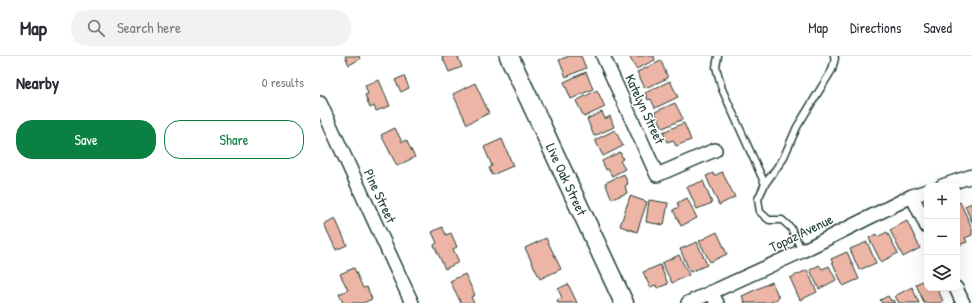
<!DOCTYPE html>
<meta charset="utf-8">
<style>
:root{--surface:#fff;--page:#f2f2f3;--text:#2b2b33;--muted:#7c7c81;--line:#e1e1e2;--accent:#0b8043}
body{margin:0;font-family:"Patrick Hand",sans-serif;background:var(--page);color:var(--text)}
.controls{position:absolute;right:12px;bottom:12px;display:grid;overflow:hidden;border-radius:8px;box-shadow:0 4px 16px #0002}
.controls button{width:36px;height:36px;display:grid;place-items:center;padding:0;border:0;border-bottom:1px solid var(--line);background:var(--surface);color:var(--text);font:20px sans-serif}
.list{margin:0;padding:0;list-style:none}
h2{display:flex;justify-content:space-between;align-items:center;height:52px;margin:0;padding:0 16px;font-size:17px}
h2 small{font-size:13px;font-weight:400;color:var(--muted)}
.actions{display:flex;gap:8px;padding:12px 16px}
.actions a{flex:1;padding:9px 0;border:1px solid var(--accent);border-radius:16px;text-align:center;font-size:14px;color:var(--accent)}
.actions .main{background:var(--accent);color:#fff}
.icon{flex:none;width:22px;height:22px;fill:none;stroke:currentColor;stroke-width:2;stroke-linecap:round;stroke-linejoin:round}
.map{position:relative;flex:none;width:652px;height:247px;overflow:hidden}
header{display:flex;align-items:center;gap:24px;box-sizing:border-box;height:56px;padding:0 20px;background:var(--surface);border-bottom:1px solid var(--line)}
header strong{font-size:19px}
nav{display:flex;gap:22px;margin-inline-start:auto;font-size:14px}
.search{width:280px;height:36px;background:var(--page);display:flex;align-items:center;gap:10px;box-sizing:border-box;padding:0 14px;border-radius:16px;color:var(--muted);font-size:15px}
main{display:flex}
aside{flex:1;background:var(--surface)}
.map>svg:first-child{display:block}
.building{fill:#edb5a5;stroke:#1f3d34}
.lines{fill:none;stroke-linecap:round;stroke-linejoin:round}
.lane-casing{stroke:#1f3d34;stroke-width:9}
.street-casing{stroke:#1f3d34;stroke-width:16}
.secondary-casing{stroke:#1f3d34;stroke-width:21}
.lane{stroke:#fff;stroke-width:6}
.street{stroke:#fff;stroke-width:13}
.secondary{stroke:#fff;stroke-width:18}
.labels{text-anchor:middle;stroke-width:3;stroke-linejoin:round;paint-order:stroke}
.street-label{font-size:14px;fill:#1f3d34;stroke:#fff}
</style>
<header>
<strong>Map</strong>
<div class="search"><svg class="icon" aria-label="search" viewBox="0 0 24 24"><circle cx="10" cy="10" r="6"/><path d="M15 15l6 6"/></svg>Search here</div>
<nav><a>Map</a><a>Directions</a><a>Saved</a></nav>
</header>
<main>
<aside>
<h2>Nearby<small>0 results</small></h2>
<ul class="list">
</ul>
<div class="actions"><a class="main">Save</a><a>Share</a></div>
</aside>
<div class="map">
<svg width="652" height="247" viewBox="0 0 652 247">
<rect width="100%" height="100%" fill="#fff"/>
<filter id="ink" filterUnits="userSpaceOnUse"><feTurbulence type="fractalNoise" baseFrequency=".025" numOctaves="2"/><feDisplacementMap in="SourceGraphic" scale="8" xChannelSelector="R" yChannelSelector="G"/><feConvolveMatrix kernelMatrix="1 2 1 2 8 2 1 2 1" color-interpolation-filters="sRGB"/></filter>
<g filter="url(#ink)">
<!-- building -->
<path class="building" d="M25,0H39L40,3L29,9Z
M122,0H141L138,1L142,11L129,16Z
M249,0H261L266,12L246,21L239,4Z
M309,0H334L335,4L316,13Z
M341,5L348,22L325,32L317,16Z
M266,16L273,33L251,43L244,26Z
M84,20L89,32L81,36L75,24Z
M59,24L70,50L56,55L54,50L50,52L45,39L48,38L45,29Z
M350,25L358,41L335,52L331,43L328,44L325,37Z
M155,27L169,57L147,68L133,38Z
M277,34L285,51L264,61L256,45Z
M355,47L363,63L343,72L335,56Z
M282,56L285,63L290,60L294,71L274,80L267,63Z
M364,67L371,84L356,90L353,84L347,86L343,76Z
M75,72L82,86L86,84L95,101L77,110L61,79Z
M295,74L303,90L283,100L275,84Z
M182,83L193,110L172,119L169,112L172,110L164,91Z
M300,96L303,103L300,105L305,113L292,120L288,113L286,114L282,105Z
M402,116L415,141L399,149L386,120L393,117L394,120Z
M304,118L308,128L305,130L307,137L292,143L285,127Z
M383,125L392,147L377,153L367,131Z
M310,140L327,146L317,176L300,170Z
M367,142L377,162L361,170L353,154L359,151L357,147Z
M329,144L348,147L344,169L326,166Z
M640,146L652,172V179L645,182L647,186L639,189L637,184V148Z
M652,147V166L645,150Z
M15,162L27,189L16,194L4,168Z
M587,165L600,192L583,201L570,174Z
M122,171L126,179L131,177L137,191L133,193L139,206L125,213L114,189L117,187L112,176Z
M397,176L407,198L390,206L379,185Z
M567,176L578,197L561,206L549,182L556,178L557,181Z
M226,182L241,213L220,223L205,192Z
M377,186L387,209L370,216L360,193Z
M547,186L556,207L539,214L530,193Z
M527,196L539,223L523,230L511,203Z
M359,199L369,219L352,227L342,207Z
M340,209L348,228L337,232L336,229L330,231L323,216Z
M499,209L502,213L509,210L516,224L499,233L490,214Z
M34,212L43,232L47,231L52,243L43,247H23L19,238L28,234L20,218Z
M487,214L497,236L480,244L470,222Z
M145,218L155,239L151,241L154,247H141L130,225Z
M607,223V232H617L623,245L619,247H604L596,228Z
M452,226L459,242L449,247H425L422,240Z
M248,228L257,247H238L237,244L242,242L238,233Z
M592,231L599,247H579L575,240Z
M568,240L571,245L573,244L575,247H562L560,244Z"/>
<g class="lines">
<!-- lane casing -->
<g class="lane-casing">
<path id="lane" d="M398,0L396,11L402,33L445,128
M482,195L471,172L462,164H449L440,156L438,143L445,128L463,103L477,71L512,14L515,2L514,0"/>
</g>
<!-- street casing -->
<g class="street-casing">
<path id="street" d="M283,0L337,119L395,94
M0,47L92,247
M622,130L652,120
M592,140L607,171
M636,232L643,247
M391,236L397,247
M368,247L482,195L592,140L607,135"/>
</g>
<!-- secondary casing -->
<g class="secondary-casing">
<g id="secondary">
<path id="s1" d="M189,0L304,247"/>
</g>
</g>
<!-- lane -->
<use href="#lane" class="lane"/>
<!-- street -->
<use href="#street" class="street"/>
<!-- secondary -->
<use href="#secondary" class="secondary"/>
</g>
</g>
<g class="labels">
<!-- street labels -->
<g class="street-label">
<text transform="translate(325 53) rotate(65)" y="5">Katelyn Street</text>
<text dy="5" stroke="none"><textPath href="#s1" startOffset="136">Live Oak Street</textPath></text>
<text transform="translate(60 140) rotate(65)" y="5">Pine Street</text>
<text transform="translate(481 177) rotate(-26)" y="5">Topaz Avenue</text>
</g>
</g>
</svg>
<div class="controls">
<button>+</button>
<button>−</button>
<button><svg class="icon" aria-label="layers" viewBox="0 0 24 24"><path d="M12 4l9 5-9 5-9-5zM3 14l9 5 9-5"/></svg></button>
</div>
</div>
</main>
